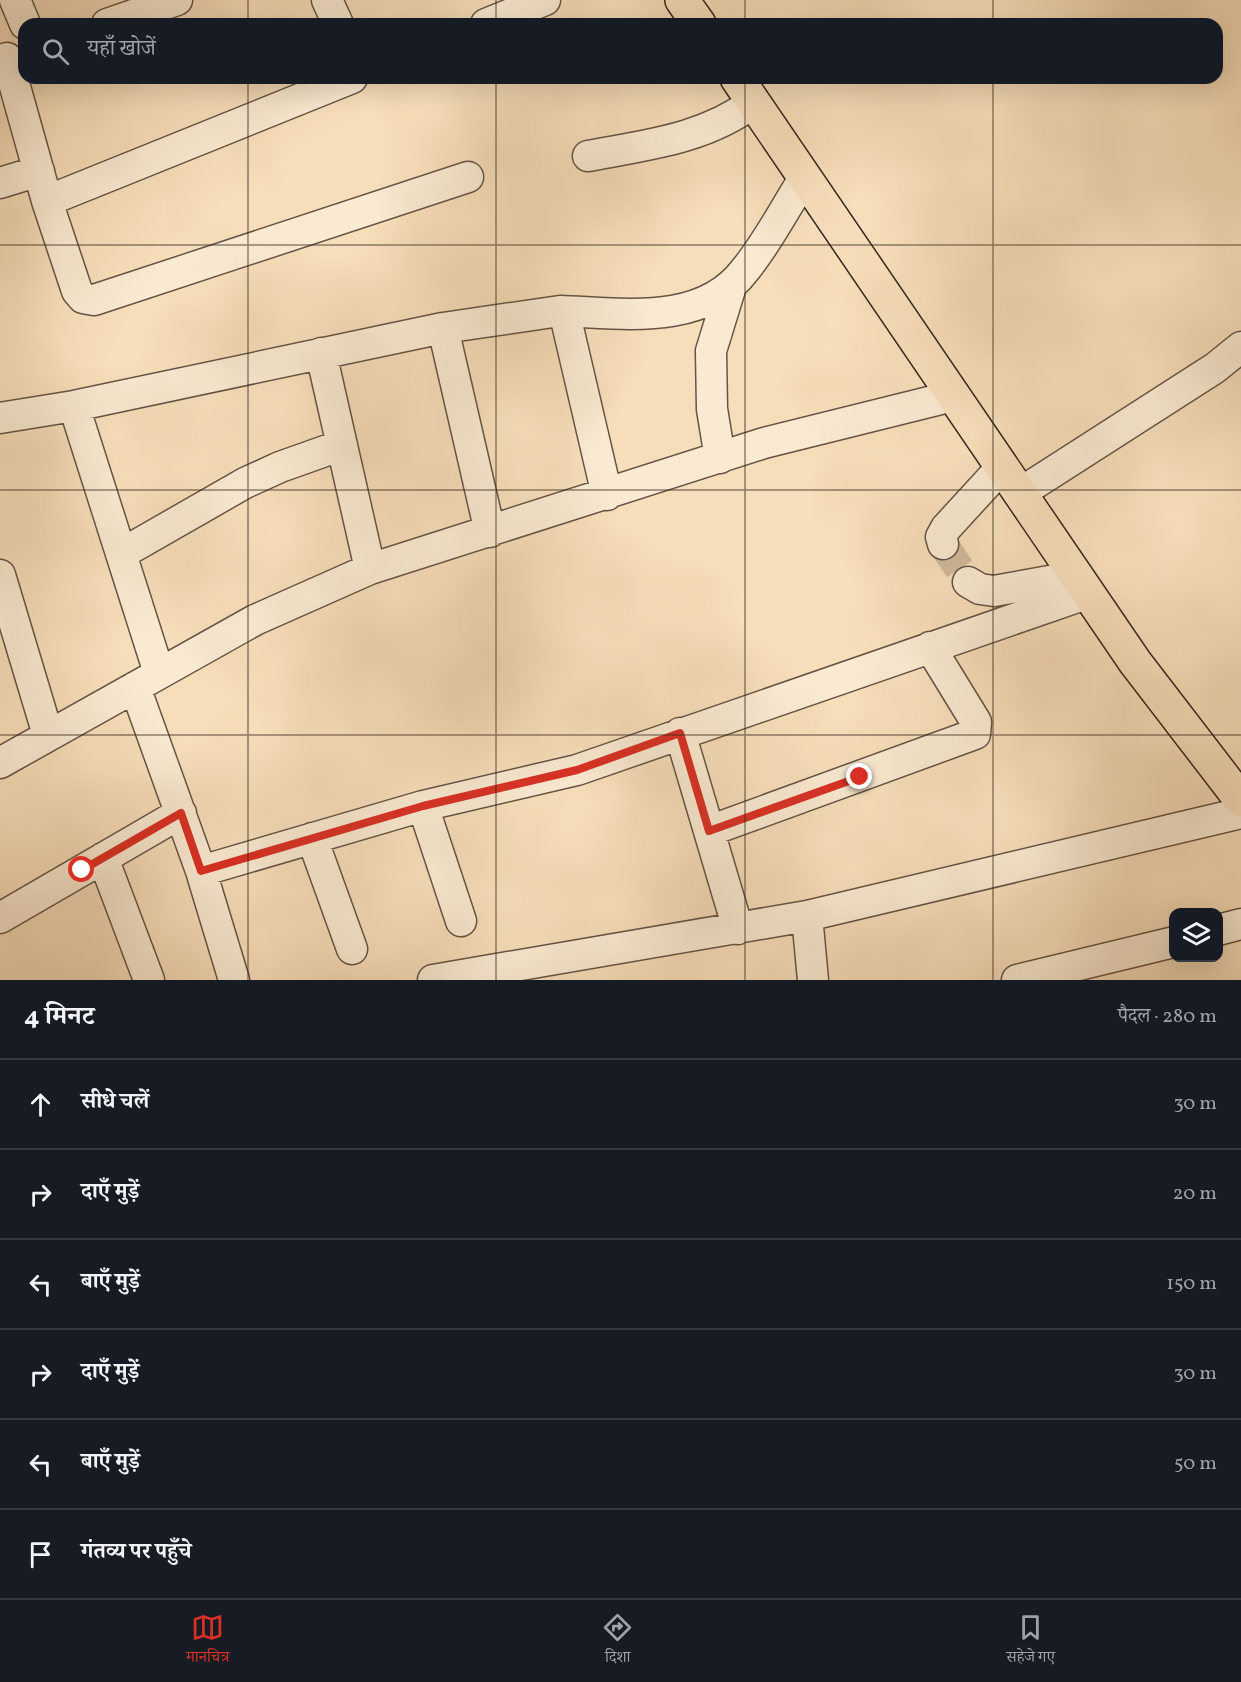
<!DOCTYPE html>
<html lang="hi">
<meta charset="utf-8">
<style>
:root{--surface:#171b24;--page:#20242c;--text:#f1f3f6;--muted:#9ea1a6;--line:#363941;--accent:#d93025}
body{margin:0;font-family:Vollkorn,"Noto Serif Devanagari",serif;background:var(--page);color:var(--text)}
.controls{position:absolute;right:18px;bottom:18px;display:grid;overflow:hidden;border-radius:12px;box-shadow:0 6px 24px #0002}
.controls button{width:54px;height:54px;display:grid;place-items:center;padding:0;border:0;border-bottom:2px solid var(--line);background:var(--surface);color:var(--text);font:30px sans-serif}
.stop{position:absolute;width:18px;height:18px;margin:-14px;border:4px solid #d93025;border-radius:50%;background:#fff}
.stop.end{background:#d93025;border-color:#fff;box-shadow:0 2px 6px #0008}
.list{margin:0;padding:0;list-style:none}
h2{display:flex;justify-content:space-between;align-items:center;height:78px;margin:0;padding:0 24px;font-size:26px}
h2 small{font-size:20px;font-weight:400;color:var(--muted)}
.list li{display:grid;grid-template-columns:39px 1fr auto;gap:18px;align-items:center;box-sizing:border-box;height:90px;padding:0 24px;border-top:2px solid var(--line)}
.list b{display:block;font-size:22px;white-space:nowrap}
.list em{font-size:20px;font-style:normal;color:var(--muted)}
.icon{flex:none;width:33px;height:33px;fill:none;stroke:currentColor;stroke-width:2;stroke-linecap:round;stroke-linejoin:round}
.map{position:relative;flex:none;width:1241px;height:980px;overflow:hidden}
.search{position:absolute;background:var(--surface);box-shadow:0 6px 24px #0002;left:18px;right:18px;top:18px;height:66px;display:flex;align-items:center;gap:15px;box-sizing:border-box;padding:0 21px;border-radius:18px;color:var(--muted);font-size:22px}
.sheet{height:618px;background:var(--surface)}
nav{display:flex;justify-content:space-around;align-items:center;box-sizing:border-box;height:84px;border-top:2px solid var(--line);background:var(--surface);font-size:16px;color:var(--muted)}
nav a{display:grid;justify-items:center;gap:3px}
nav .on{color:var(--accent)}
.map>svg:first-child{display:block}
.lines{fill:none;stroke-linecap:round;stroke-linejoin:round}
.minor-tunnel{stroke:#d0b99b;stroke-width:30;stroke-dasharray:30 15;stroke-linecap:butt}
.minor-casing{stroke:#655445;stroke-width:33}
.major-casing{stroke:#34261e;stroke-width:36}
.minor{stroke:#faead2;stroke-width:30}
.major{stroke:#f7deba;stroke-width:33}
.route{stroke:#d93025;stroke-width:8}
.grid{fill:none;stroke:#34261e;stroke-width:1.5;stroke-opacity:0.55}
</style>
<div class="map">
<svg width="1241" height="980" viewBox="0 0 1241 980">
<rect width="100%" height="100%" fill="#f7deba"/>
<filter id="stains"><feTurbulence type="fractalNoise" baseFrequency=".00333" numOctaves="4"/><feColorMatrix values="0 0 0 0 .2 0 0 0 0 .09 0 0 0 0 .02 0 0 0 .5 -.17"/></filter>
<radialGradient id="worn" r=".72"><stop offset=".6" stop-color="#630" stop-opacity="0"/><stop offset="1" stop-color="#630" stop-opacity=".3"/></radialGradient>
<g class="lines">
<!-- minor-tunnel -->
<path class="minor-tunnel" d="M943,544L968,582"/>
<!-- minor casing -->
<g class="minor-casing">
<path id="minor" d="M15,0L25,24
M327,0L338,24
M107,24L177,0
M486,24L545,0
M7,58L47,201L352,78
M588,156C646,145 705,139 754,102
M0,183L39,171
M47,201L77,291L83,298L94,300L468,177
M560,311C622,313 702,327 745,270C768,242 785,208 805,177
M443,328L490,532
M321,353L370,569
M74,406L159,673
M0,418L74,406L443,328L560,311L565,315L607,495
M720,458L712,409L711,351L731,286
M1020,493L1215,368L1241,347
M943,544L941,537L946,528L1002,467
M121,554L245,483L280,467L342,445
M0,575L48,735
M968,582L980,589L994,591L1077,576
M135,687L201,871L234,980
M680,733L738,929
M0,763L255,620L370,569L764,443L953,396
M423,806L461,921
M709,831L975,734L976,722L930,647
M312,838L352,949
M103,858L149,980
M201,871L423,806L577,770L1089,593
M807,916L813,980
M0,918L181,813
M1218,930L1241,924
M433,980L807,916L1241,813
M1017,980L1174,942"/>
</g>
<!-- major casing -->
<g class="major-casing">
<path id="major" d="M682,0L699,24
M737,78L1135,662L1241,800"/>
</g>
<!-- minor -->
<use href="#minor" class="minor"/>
<!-- major -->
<use href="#major" class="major"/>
</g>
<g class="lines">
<!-- route -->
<path class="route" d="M82,870L181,813L201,871L423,806L577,770L680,733L709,831L860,777"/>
</g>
<!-- grid -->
<path class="grid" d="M248,0V24M496,0V24M745,0V24M993,0V24M248,78V980M496,78V980M745,78V980M993,78V980M0,245H1241M0,490H1241M0,735H1241"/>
<rect width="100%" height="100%" filter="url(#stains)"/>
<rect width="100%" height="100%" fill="url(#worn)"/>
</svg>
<div class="controls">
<button><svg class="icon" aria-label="layers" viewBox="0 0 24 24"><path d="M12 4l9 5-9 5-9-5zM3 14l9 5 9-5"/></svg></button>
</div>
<div class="stop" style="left:82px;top:870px"></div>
<div class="stop end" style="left:860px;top:777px"></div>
<div class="search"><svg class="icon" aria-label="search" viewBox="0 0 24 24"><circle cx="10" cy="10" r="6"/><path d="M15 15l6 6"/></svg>यहाँ खोजें</div>
</div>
<section class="sheet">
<h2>4 मिनट<small>पैदल · 280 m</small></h2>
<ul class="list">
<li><svg class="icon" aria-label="ahead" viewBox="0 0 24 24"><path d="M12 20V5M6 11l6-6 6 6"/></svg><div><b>सीधे चलें</b></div><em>30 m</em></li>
<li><svg class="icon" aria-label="right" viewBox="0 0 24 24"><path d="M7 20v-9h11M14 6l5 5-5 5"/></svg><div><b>दाएँ मुड़ें</b></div><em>20 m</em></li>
<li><svg class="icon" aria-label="left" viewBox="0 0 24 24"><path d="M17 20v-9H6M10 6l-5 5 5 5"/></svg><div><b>बाएँ मुड़ें</b></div><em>150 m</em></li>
<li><svg class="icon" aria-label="right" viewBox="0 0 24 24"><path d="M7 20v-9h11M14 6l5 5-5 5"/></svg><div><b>दाएँ मुड़ें</b></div><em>30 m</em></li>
<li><svg class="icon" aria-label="left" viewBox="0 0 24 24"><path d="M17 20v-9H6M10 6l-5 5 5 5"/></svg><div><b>बाएँ मुड़ें</b></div><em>50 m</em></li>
<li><svg class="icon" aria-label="arrive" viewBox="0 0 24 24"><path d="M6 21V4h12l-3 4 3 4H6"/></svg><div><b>गंतव्य पर पहुँचे</b></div></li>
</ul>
</section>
<nav>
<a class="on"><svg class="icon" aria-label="map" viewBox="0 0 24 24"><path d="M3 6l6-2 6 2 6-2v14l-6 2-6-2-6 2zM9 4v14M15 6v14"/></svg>मानचित्र</a>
<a><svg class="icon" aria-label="directions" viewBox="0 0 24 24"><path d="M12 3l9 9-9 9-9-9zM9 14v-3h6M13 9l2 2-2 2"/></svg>दिशा</a>
<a><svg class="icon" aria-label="saved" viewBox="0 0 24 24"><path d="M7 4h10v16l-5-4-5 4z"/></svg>सहेजे गए</a>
</nav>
